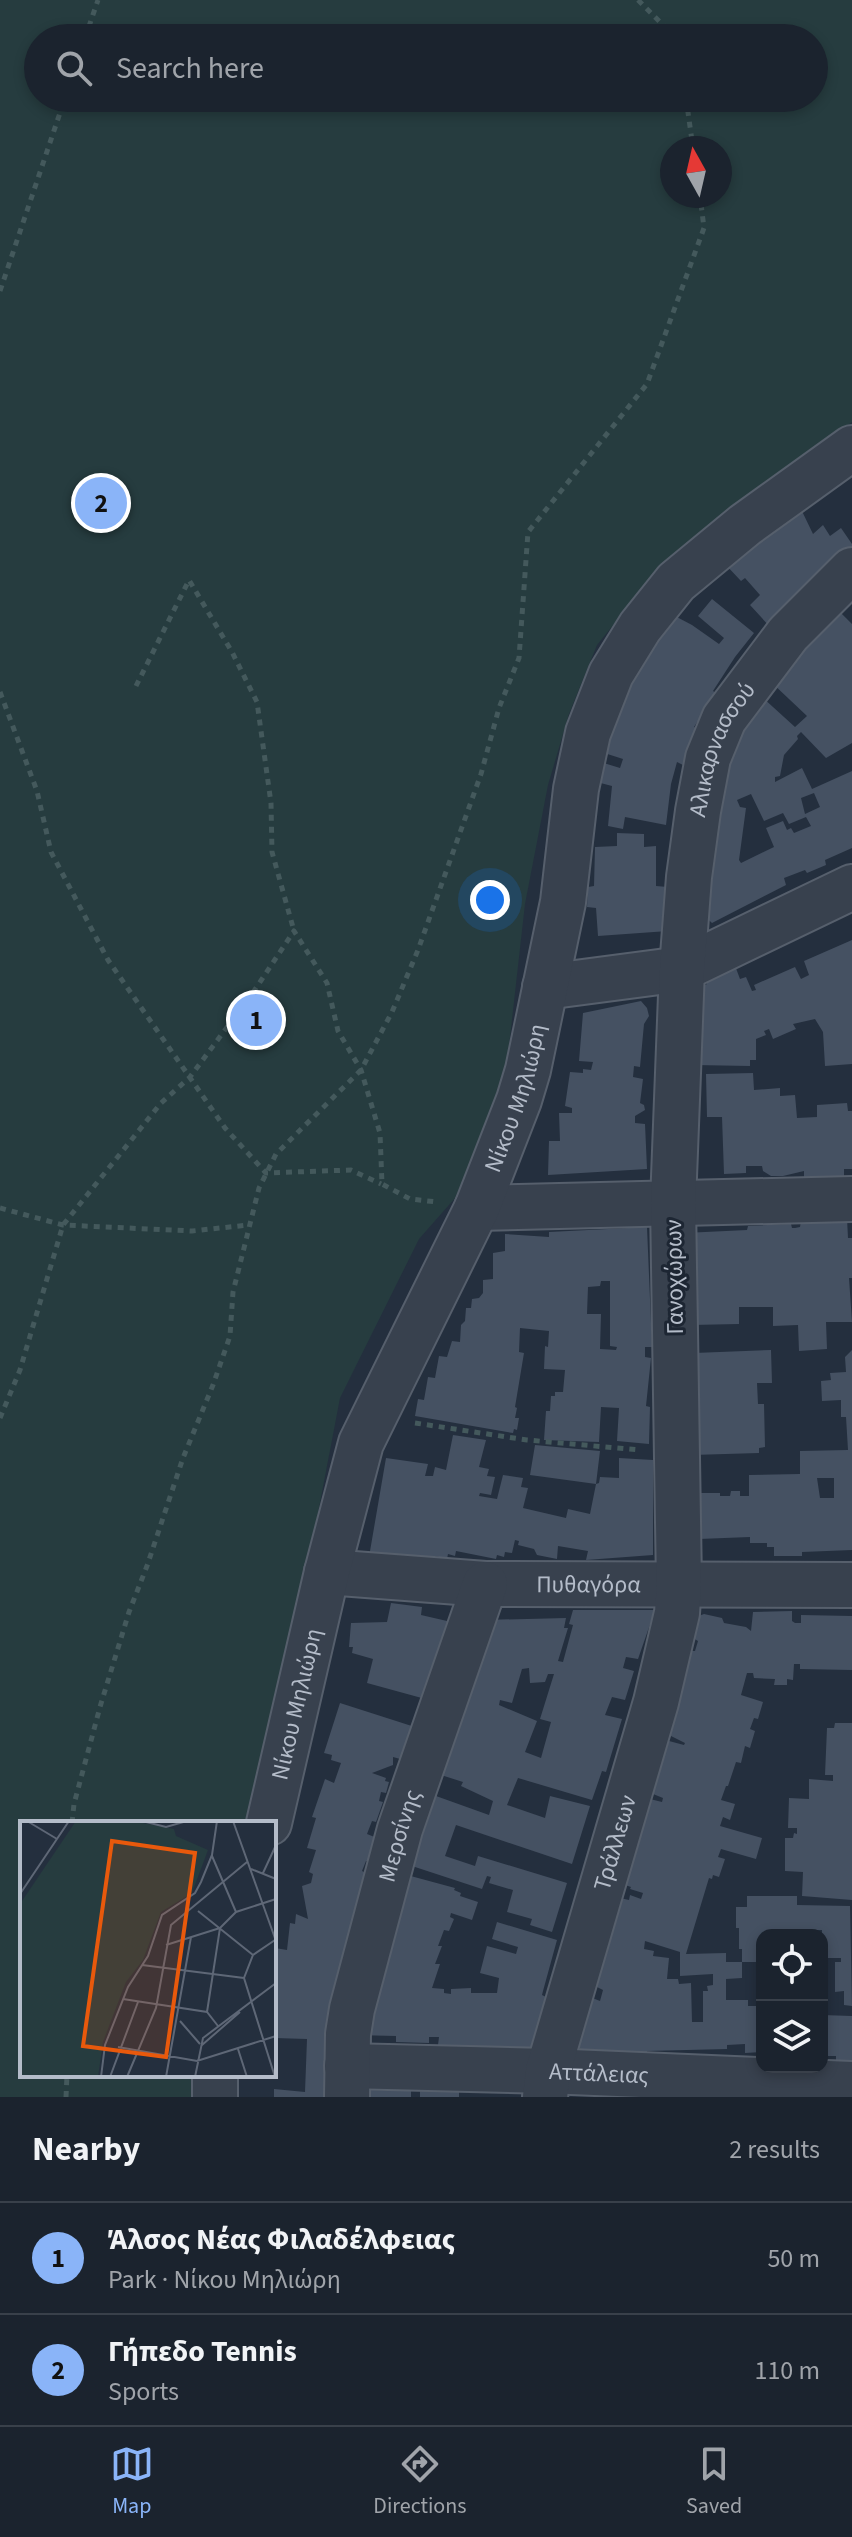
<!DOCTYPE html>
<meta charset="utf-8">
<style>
:root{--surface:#1b232e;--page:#282f3a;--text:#f1f3f6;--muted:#a0a4aa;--line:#39404a;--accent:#8ab4f8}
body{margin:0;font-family:"Source Sans 3",sans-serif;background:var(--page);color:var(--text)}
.controls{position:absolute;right:24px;bottom:24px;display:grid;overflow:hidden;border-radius:16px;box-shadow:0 4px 12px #0003}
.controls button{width:72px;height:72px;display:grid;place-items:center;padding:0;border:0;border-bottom:2px solid var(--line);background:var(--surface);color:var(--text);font:40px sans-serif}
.compass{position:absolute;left:660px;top:136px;width:72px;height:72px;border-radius:50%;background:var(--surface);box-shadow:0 4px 12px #0003;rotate:352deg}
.you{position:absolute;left:490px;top:900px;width:28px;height:28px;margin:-20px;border:6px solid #fff;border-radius:50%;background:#1a73e8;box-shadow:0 0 0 12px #1a73e833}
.badge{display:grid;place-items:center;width:52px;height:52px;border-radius:50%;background:var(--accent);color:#111;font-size:26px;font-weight:700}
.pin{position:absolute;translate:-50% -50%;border:4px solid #fff;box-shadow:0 2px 8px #0006}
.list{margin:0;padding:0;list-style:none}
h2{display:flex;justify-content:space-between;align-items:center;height:104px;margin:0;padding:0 32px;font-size:34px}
h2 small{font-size:26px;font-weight:400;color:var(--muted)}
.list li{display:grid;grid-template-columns:52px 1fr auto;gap:24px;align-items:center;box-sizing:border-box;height:112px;padding:0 32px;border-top:2px solid var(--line)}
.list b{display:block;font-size:30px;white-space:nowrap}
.list p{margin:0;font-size:26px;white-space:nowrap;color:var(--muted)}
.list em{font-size:26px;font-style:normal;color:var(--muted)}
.icon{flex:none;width:44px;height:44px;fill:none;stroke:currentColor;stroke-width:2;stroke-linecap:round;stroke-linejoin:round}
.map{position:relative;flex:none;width:852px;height:2097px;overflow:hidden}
.search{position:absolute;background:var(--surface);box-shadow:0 4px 12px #0003;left:24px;right:24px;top:24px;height:88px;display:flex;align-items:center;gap:20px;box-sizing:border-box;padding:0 28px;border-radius:44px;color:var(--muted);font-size:30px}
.sheet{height:328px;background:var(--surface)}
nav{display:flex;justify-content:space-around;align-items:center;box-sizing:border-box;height:112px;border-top:2px solid var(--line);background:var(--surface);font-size:22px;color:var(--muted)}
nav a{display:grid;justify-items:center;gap:4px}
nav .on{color:var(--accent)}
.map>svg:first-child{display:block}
.green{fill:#263c3f;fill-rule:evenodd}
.building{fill:#455162;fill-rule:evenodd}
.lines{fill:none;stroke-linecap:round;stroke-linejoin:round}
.minor-casing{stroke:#565f6c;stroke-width:48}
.path{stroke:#44595c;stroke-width:5;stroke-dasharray:6 6;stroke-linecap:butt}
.minor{stroke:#38414e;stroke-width:44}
.labels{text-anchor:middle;stroke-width:6;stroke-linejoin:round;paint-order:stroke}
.street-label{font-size:24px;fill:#b4bcc9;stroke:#1d2633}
.inset-road{fill:none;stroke:#5e6776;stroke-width:2}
.view{fill:#e8590c;fill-opacity:0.15;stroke:#e8590c;stroke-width:4}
.inset-edge{fill:none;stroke:#b4bcc9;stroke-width:4}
</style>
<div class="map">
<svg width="852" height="2097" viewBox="0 0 852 2097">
<rect width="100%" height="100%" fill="#242f3e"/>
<!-- green -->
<path class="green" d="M0,0H852V422L755,494L657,571L597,645L569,714L548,785L525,904L507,1064L482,1151L456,1197L419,1239L340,1398L305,1581L247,1823H22V2075H197V2097H0ZM38,38H814V98H38ZM672,148H720V196H672Z"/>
<!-- building -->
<path class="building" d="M800,507L813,534L823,525L830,536L841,528L852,544V550L771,628L750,605L760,595L745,578L741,581L725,564Z
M712,599L754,633L735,657L713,691L716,693L694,727L697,728L683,765L677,762L671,784L666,825L625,817L623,829L608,826L612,786L589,780L594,760L620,768L623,759L598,751L646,653L671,614L692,625L719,644L724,638L698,616Z
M841,613L852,624V743L826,758L801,732L797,736L798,739L784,755L780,776L775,777V782L802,768L812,789L852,771V848L825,860L826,865L807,873L805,870L784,878L786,885L712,923L696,908L728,722L761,696L795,727L807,716L771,682ZM814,793L820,807L805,814L801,798ZM751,794L764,821L783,813L789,824L806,817L811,826L794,833L791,828L787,830L783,821L766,828L774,847L741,863L739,860L746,808L740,807L737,800Z
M617,833L644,834V847L656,846V886L668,887V931L598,936L596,908L587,907L588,887L594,886L595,847L617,846Z
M852,940V1064L825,1066L823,1032L815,1019L793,1024L796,1029L773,1039L769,1029L764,1031L766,1035L756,1039V1060H750V1066L694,1065V992H704L703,986L707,984L704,975L734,963L740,979L746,977L752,991L756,990L754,985L795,967L801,979L809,975L804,961Z
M641,1001L647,1008L649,1016L644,1024L640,1067L634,1066L633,1077L643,1079L640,1103L644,1105L645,1110L635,1116V1123L645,1124L647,1169L548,1175L549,1141H560L559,1113H572V1108L565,1106L570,1072L583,1073V1069L591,1070L593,1062L579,1061L583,1013Z
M753,1073L754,1090L780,1088V1096L795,1095L797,1118L817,1117V1105L847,1103L848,1111H852V1169H844V1176L804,1177V1171L783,1176H771L763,1171L762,1166H746V1173L724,1174L722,1117H707L706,1074Z
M847,1218L848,1238H852V1278H849L852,1322H826L827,1349L799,1351L798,1325L773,1326V1307H739V1324L691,1325L684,1233L747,1230L748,1226L791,1224L792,1228H795L800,1227L801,1221Z
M647,1227L652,1347H645V1357L651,1358L646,1406L650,1407L649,1444L617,1441L619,1408L601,1407L599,1442L544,1440L546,1411H550L551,1396H555V1392H563L565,1370L544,1369L545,1346L548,1347L549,1331L520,1328L519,1352L524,1353L515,1407L517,1408L515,1418H519L517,1430L514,1429L513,1433L415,1416L418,1399L424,1400L428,1377L435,1378L439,1356L447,1357L452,1341L460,1342L461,1325L465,1321L466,1308H471L472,1299L479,1298L483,1293V1280L493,1279V1253L505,1251V1234L549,1237V1232ZM601,1281H610V1346L617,1347L616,1350L600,1349L601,1314H587L588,1287L600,1286Z
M771,1350L772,1383H757L758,1404H764L765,1447L759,1448V1453L692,1455L694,1353Z
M852,1350V1550L802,1552V1556H774V1547H767V1543H750V1537L699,1539L698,1493H720V1496H730L731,1491H740V1496H749V1475L800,1474V1451L848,1450L846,1417H841V1400L822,1401L821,1381L831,1380L830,1373L846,1372L845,1357ZM817,1478H834V1498H820Z
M453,1435L486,1440L479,1467L489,1469L487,1476L495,1477L491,1495L480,1493L479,1496L497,1499L503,1475L523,1478L521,1487L528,1488L523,1508L566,1518L568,1509L590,1514L596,1484L530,1475L535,1445L600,1451L596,1484L599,1483L600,1477L619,1478V1458L653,1460V1555L586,1560L588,1551L558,1546L557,1559L537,1555L534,1549L518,1545L519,1541L515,1540L512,1553L505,1552L504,1557L497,1555L496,1559L456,1551L455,1556L448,1554L447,1559L435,1556L434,1560L417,1556L369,1557L386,1458L428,1464L425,1476H433L435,1467L446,1470Z
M391,1603L422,1607L421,1615L460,1624L429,1700L367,1683L373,1659L352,1653L353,1647H349L351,1623L387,1622Z
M573,1610H655L638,1659L626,1657L623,1668L634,1671L625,1700L612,1697L605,1715L622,1719L606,1772L602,1771L592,1800L518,1778L507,1805L545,1818L550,1796L590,1806L572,1864L456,1825L445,1856L475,1866L478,1856L567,1883L552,1932L530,1925L532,1919L507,1912L513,1890L489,1883L491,1877L487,1876L482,1889L412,1866L436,1796L489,1815L493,1801L461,1786L463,1782L441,1775L483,1620L566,1618L564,1628H568L558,1661L563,1662L573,1625L569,1624ZM529,1668L530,1683L545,1682L548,1674H554L540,1719L551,1722L541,1758L525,1752L537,1721L499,1705L500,1700L512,1703L522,1669Z
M792,1611V1621L795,1623H801V1615L852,1616V1670L800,1669V1664H794L793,1680L787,1679V1685H774L775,1679L754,1678L753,1673H747L741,1695L763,1702L758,1719L754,1718L750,1729L755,1731L750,1748L745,1746L741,1763L736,1762L728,1786H726L721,1800L735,1804L730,1820L723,1817L720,1826L762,1838L756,1859L721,1849L718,1857L725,1859L719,1877L713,1875L712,1879L709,1878L686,1954L726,1953V1962H742V1949H739V1928H736V1907H747V1896H797V1905L850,1906L852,2006L844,2005V1991L835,1992V1962H841V1958H822V1930H811V1935H762V1962H742V1978L726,1979V2000H748V2006H762V2052L745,2053V2044L727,2045V2049L647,2051V2053L581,2050L571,2041L590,1997L600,2001L603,1990L589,1983L620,1898L629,1900L630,1895L641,1899L643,1893L630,1889L631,1887L625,1885L650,1799L662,1802L663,1798L653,1794L669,1741L684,1745L685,1743L665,1733L677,1705L686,1677L677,1673L688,1651H695L698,1641L693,1638L696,1617L704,1614L722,1618L724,1623L746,1627L751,1631L753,1612ZM645,1941L680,1952V1976L713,1974V1985L707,1986L708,1991H703V2022H692L691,1983L679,1984L678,1979H667L669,1958L653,1956L654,1951L644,1949Z
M340,1703L418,1728L411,1762L393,1757V1765L372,1773L386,1778L385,1781L389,1782L386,1793L381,1792L379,1801L383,1802L376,1822L372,1821L367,1834L377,1838L370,1862L366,1861L362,1871L366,1873L361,1889L365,1890L332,2097H274V2089L305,2092L307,2039L274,2038V1958L275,1948L287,1950L290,1923L295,1924L296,1914L308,1919L302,1886L311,1883L313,1874L309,1872L316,1850L307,1848L316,1818L312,1817L325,1779L334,1783L341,1763L331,1760L332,1755L324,1753Z
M835,1723H852V1900L802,1896L803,1872L785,1871V1838H793L794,1833L797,1834V1828H788L789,1798L809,1799V1779L833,1781V1775H825L827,1728H834Z
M407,1875L455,1888L454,1890L461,1893L460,1896L478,1902L472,1920L451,1913L450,1917L454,1919L449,1931L444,1930L438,1946H442L435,1964H440L432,1988L444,1989V1993L451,1994V1989L471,1988V1993H497L499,1978L480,1973L487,1946L516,1954L518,1947L492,1939L497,1922L557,1940L543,1991L542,1995L546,1997L533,2049L438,2045L439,2037H429V2043L396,2042V2036L354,2035Z
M822,2015L852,2016V2061H836V2056H825V2061H822Z
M368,2090L411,2091V2097H368Z
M420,2091L459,2092V2097H420Z"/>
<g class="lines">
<!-- minor casing -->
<g class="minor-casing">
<g id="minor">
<path d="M545,987L682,969L852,887"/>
<path d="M477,1208L852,1199"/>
<path id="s1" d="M327,1572L485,1584L852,1585"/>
<path id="s2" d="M269,1823L327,1572L361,1443L477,1208L519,1100L528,1070L563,902L576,789L588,733L611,674L640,627L676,582L745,525L852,448"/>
<path id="s3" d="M347,2066L548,2071L852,2084"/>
<path d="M215,2075V2097"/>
<path id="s4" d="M347,2097L348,2034L352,2009L400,1829L485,1584"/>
<path id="s5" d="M545,2097L548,2071L656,1702L677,1613L679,1585L673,1203L682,969L689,877L698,811L708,758L724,719L788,634L852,570"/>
</g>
</g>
<!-- path -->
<path class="path" d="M638,0L676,38
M85,38L98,0
M686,98L693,148
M0,291L65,98
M136,686L189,580L232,652L257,702L271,803L272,852L294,931
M0,692L37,791L51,852L108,960L225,1128L266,1173L351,1170L381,1184
M0,1208L63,1225L192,1231L248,1225
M0,1418L20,1370L63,1225L161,1103L190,1077L254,991L294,931L327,983L338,1031L361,1070L380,1133L382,1184L410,1199L437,1202
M415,1423L527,1440L640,1450
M72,1823L74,1804L100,1707L129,1612L147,1566L183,1458L213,1385L230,1336L233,1292L259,1188L276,1154L361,1070L392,1012L418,950L481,774L499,708L519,658L528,532L647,384L704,228L700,196
M66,2097L67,2075"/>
<!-- minor -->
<use href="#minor" class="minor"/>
</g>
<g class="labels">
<!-- street labels -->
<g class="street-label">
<text dy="8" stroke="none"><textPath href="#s5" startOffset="1372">Αλικαρνασσού</textPath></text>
<text dy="8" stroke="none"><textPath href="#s2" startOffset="770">Νίκου Μηλιώρη</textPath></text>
<text transform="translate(674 1277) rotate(-91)" y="8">Γανοχώρων</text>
<text dy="8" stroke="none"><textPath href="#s1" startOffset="262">Πυθαγόρα</textPath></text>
<text dy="8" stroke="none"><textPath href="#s2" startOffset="122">Νίκου Μηλιώρη</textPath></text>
<text dy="8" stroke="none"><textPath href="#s4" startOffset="268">Μερσίνης</textPath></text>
<text dy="8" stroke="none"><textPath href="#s5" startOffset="264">Τράλλεων</textPath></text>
<text dy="8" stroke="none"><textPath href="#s3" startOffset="252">Αττάλειας</textPath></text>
</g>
</g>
<!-- overview -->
<g transform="translate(20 1821)">
<rect width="256" height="256" fill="#242f3e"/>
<path d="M56,0H113L154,8L156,15L188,29L172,72L141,91L123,139L106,161L83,221L78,256H0V83Z" fill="#263c3f"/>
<path class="inset-road" d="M7,0L37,18M122,0L146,6L167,0M213,0L256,120M192,35L216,91M231,48L256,58M243,52L256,24M0,73L49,0M178,90L233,134M146,124L200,107M122,144L224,157M103,178L187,191L198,205M187,191L200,107L216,91L256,78M160,200L180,223M182,224L220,191M98,226L177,240L256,215M218,228L227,256M81,256L85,224L108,166L128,135L142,94L175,72L181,61L192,34L197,0M90,256L118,181M107,256L136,187L151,104L227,41M146,256L171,116M175,256L183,217L256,162M255,256L224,157L233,134L255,119"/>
<path class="view" d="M92,20L175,32L146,236L63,225Z"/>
<rect width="256" height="256" class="inset-edge"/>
</g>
</svg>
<div class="controls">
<button><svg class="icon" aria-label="locate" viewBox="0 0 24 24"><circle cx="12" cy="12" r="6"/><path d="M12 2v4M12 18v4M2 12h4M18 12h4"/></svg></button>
<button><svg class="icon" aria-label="layers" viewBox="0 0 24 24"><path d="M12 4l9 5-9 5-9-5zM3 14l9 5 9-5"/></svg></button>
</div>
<svg class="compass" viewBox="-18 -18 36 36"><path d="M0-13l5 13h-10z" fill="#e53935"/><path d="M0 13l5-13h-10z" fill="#a0a4aa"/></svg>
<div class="you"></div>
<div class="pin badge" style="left:256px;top:1020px">1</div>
<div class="pin badge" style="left:101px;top:503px">2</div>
<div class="search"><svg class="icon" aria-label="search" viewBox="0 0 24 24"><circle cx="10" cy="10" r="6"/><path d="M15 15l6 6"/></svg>Search here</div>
</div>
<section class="sheet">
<h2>Nearby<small>2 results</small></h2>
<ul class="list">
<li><span class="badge">1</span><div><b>Άλσος Νέας Φιλαδέλφειας</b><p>Park · Νίκου Μηλιώρη</p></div><em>50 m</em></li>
<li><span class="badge">2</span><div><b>Γήπεδο Tennis</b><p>Sports</p></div><em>110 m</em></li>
</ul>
</section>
<nav>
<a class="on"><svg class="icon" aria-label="map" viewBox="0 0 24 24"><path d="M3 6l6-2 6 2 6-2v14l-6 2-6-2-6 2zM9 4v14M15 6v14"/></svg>Map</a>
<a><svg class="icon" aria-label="directions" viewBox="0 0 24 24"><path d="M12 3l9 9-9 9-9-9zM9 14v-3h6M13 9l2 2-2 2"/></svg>Directions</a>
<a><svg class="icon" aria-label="saved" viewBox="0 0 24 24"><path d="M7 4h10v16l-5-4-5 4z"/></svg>Saved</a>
</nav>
